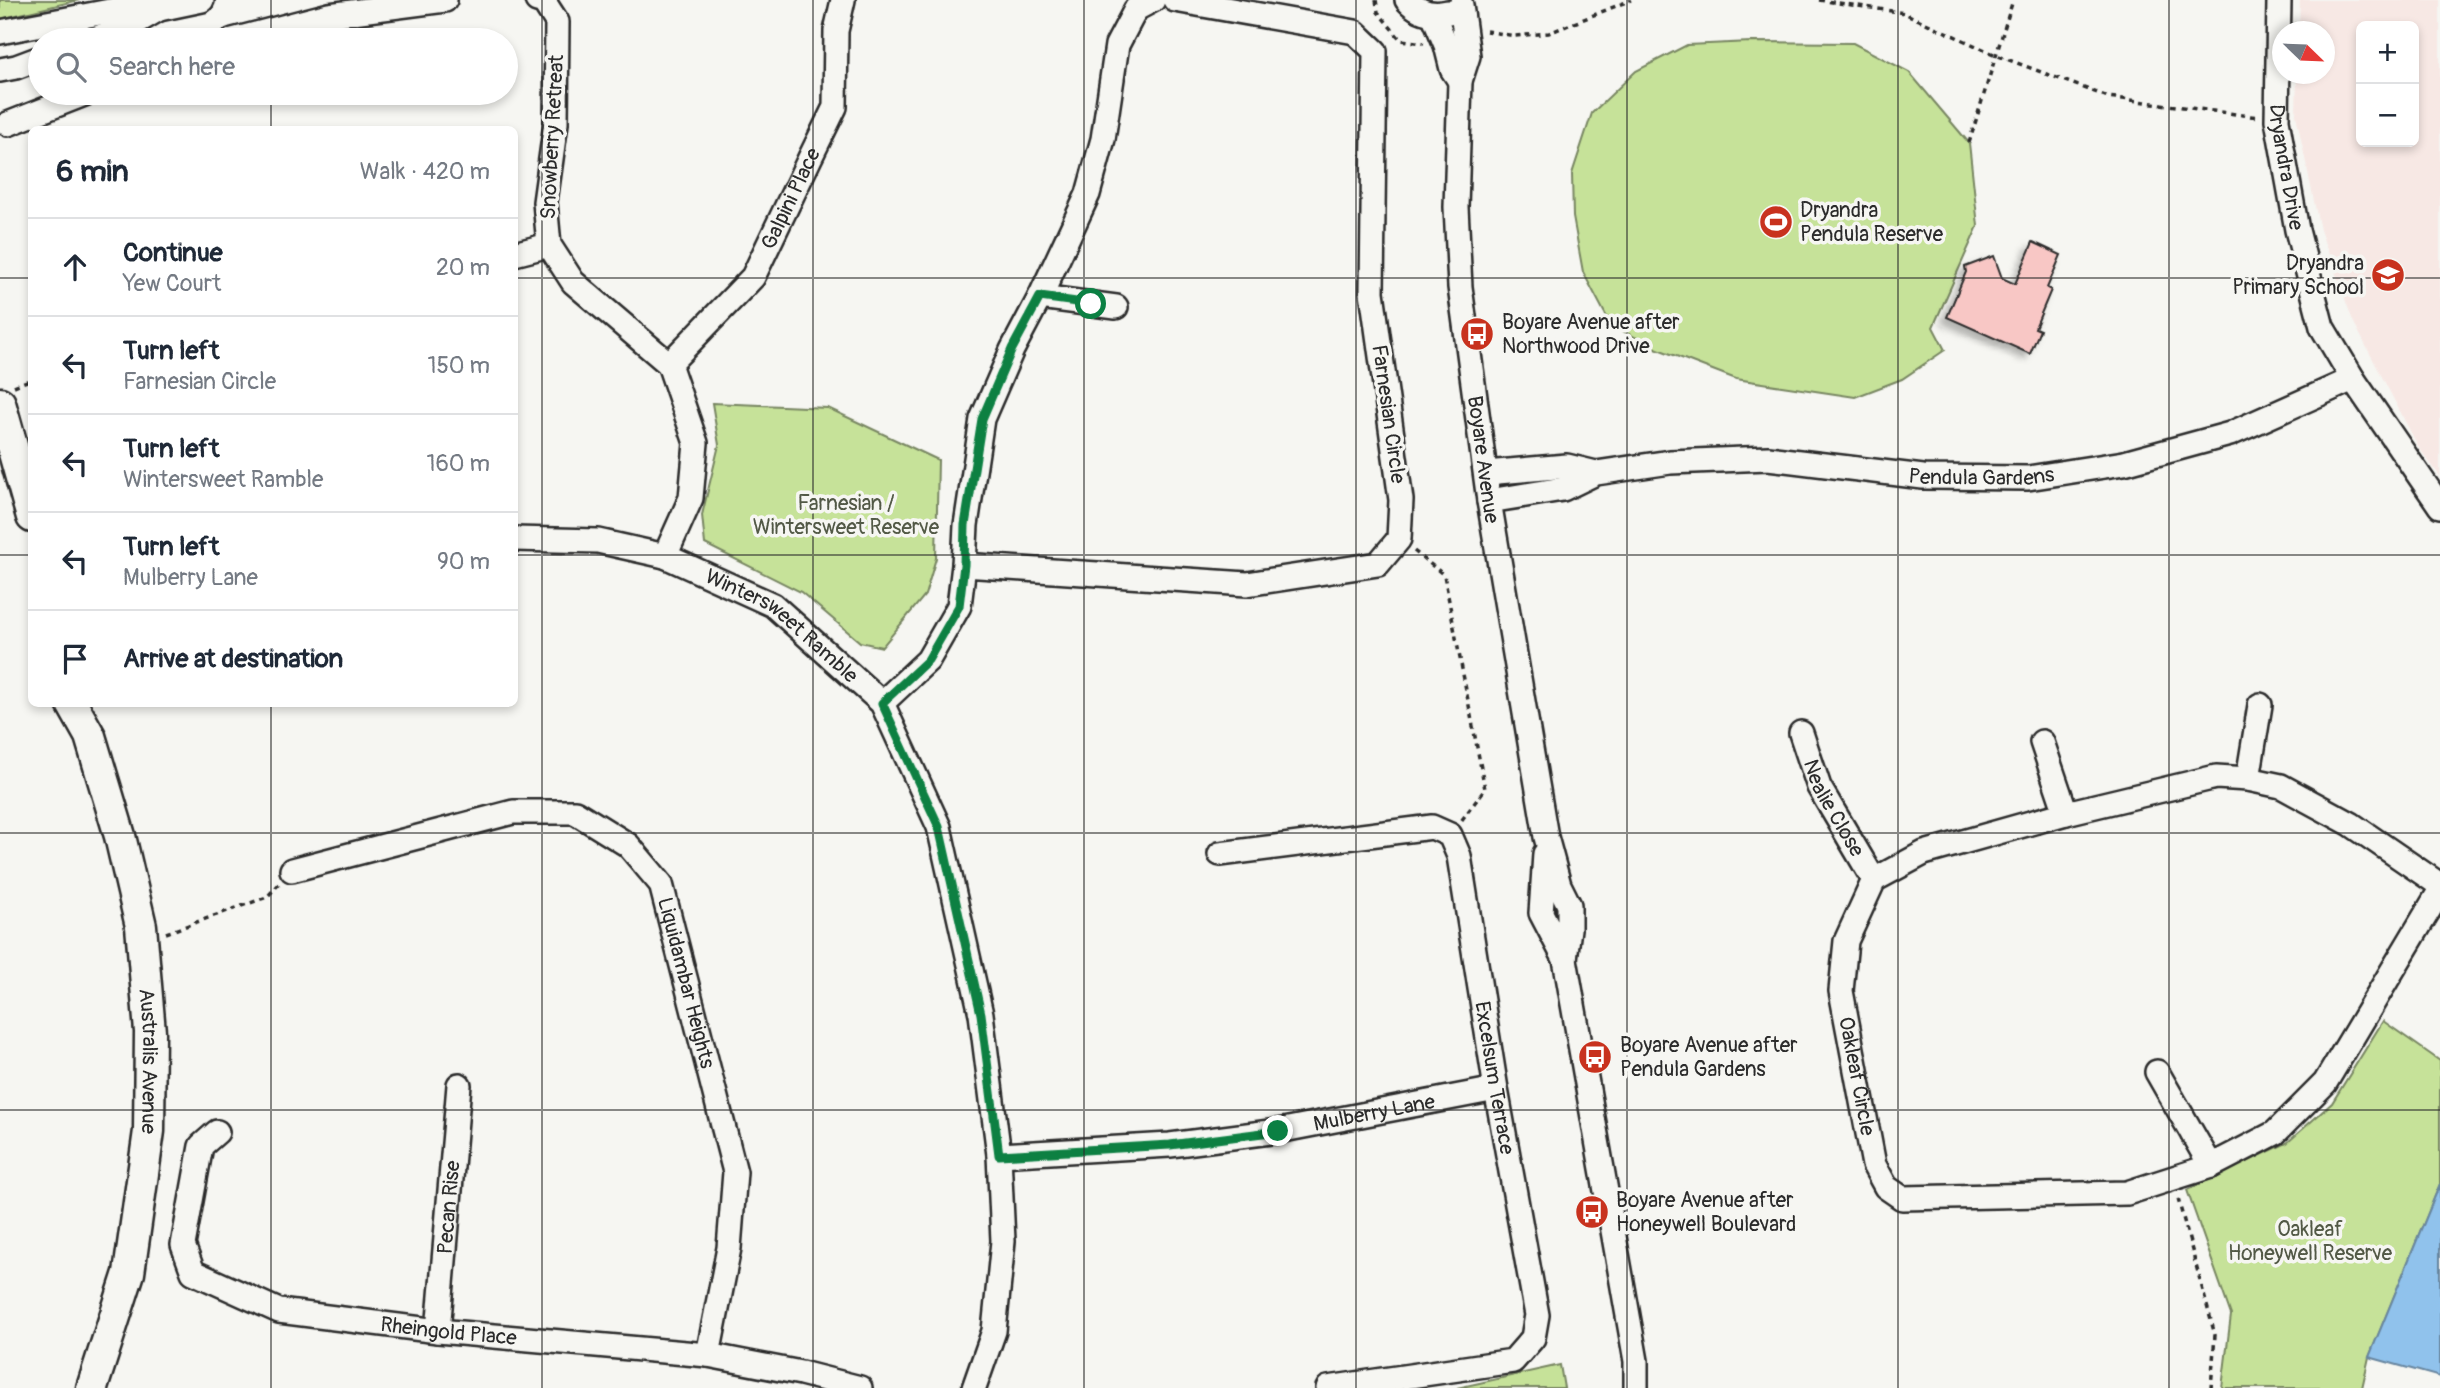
<!DOCTYPE html>
<meta charset="utf-8">
<style>
:root{--surface:#fff;--page:#f6f6f7;--text:#1f2937;--muted:#747a83;--line:#e0e1e3}
body{margin:0;font-family:Pangolin,sans-serif;background:var(--page);color:var(--text)}
.controls{position:absolute;right:21px;top:21px;display:grid;overflow:hidden;border-radius:10px;box-shadow:0 4px 10px #0003}
.controls button{width:63px;height:63px;display:grid;place-items:center;padding:0;border:0;border-bottom:2px solid var(--line);background:var(--surface);color:var(--text);font:35px sans-serif}
.compass{position:absolute;left:2272px;top:21px;width:63px;height:63px;border-radius:50%;background:var(--surface);box-shadow:0 4px 10px #0003;rotate:113deg}
.stop{position:absolute;width:21px;height:21px;margin:-16px;border:5px solid #0b8043;border-radius:50%;background:#fff}
.stop.end{background:#0b8043;border-color:#fff;box-shadow:0 2px 7px #0008}
.list{margin:0;padding:0;list-style:none}
h2{display:flex;justify-content:space-between;align-items:center;height:91px;margin:0;padding:0 28px;font-size:30px}
h2 small{font-size:23px;font-weight:400;color:var(--muted)}
.list li{display:grid;grid-template-columns:46px 1fr auto;gap:21px;align-items:center;box-sizing:border-box;height:98px;padding:0 28px;border-top:2px solid var(--line)}
.list b{display:block;font-size:26px;white-space:nowrap}
.list p{margin:0;font-size:23px;white-space:nowrap;color:var(--muted)}
.list em{font-size:23px;font-style:normal;color:var(--muted)}
.icon{flex:none;width:38px;height:38px;fill:none;stroke:currentColor;stroke-width:2;stroke-linecap:round;stroke-linejoin:round}
.map{position:relative;flex:none;width:2440px;height:1388px;overflow:hidden}
.search{position:absolute;background:var(--surface);box-shadow:0 4px 10px #0003;left:28px;top:28px;width:490px;height:77px;display:flex;align-items:center;gap:18px;box-sizing:border-box;padding:0 24px;border-radius:38px;color:var(--muted);font-size:26px}
.panel{position:absolute;background:var(--surface);box-shadow:0 4px 10px #0003;left:28px;top:126px;width:490px;height:581px;border-radius:10px}
.map>svg:first-child{display:block}
.built{fill:#f7e8e4;fill-rule:evenodd}
.green{fill:#c6e299;stroke:#788662;stroke-width:2}
.water{fill:#90c2ec;stroke:#68869f;stroke-width:2}
.building{fill:#f8c7c5;stroke:#2b2b2b;stroke-width:2;filter:url(#shadow)}
.lines{fill:none;stroke-linecap:round;stroke-linejoin:round}
.minor-casing{stroke:#2b2b2b;stroke-width:28}
.major-casing{stroke:#2b2b2b;stroke-width:35}
.path{stroke:#2b2b2b;stroke-width:3.5;stroke-dasharray:5 5;stroke-linecap:butt}
.minor{stroke:#f6f6f2;stroke-width:23}
.major{stroke:#f6f6f2;stroke-width:30}
.route{stroke:#0b8043;stroke-width:9}
.grid{fill:none;stroke:#2b2b2b;stroke-width:2;stroke-opacity:0.55}
.labels{text-anchor:middle;stroke-width:7;stroke-linejoin:round;paint-order:stroke}
.street-label{font-size:21px;fill:#2b2b2b;stroke:#f6f6f2}
.poi-label{font-size:21px;fill:#2b2b2b;stroke:#f6f6f2;text-anchor:start}
.park-label{font-size:21px;fill:#525946;stroke:#f6f6f2}
</style>
<div class="map">
<svg width="2440" height="1388" viewBox="0 0 2440 1388">
<defs>
<filter id="shadow"><feDropShadow dx="-5.5" dy="5.5" stdDeviation="3.5" flood-color="#0004"/></filter>
</defs>
<rect width="100%" height="100%" fill="#f6f6f2"/>
<filter id="ink" filterUnits="userSpaceOnUse"><feTurbulence type="fractalNoise" baseFrequency=".0143" numOctaves="2"/><feDisplacementMap in="SourceGraphic" scale="14" xChannelSelector="R" yChannelSelector="G"/><feConvolveMatrix kernelMatrix="1 2 1 2 8 2 1 2 1" color-interpolation-filters="sRGB"/></filter>
<g filter="url(#ink)">
<!-- built -->
<path class="built" d="M2300,0H2440V476L2419,448L2353,321L2320,230L2296,115L2297,74H2324V32L2299,31ZM2361,26H2414V142H2361Z"/>
<!-- green -->
<path class="green" d="M0,0H79L0,19Z
M1751,42L1853,43L1909,72L1969,143L1978,226L1933,327L1945,350L1902,379L1855,397L1736,379L1658,349L1611,325L1583,272L1573,217L1572,174L1592,113L1636,71L1687,45Z
M712,403L828,408L938,460L936,558L925,595L882,647L860,642L801,592L705,544L702,515L719,445Z
M2383,1021L2440,1061V1184L2369,1357L2362,1388H2222L2231,1315L2187,1190L2287,1143L2332,1103Z
M1560,1365L1564,1388H1457Z"/>
<!-- water -->
<path class="water" d="M2440,1184V1377L2369,1357Z"/>
<!-- building -->
<path class="building" d="M2033,242L2061,255L2047,288L2051,290L2035,328L2040,330L2030,354L1947,317L1966,272L1965,267L1994,256L2002,278L2015,284Z"/>
<g class="lines">
<!-- minor casing -->
<g class="minor-casing">
<g id="minor">
<path d="M537,0L544,2L557,22L556,123L545,202L549,245L573,282L669,364L696,443L691,498L665,556"/>
<path d="M1407,0C1418,12 1432,16 1448,12"/>
<path id="s1" d="M2279,0L2277,120L2297,230L2322,327L2353,379L2440,506"/>
<path id="s2" d="M1461,5L1468,56L1460,81L1456,207L1460,287L1489,501L1546,837L1559,885L1569,905V929L1565,959"/>
<path d="M1433,14L1446,45L1452,69L1460,81"/>
<path d="M0,32L136,6L159,9L202,0"/>
<path d="M92,40L135,23L159,9"/>
<path d="M233,40L329,15L445,0"/>
<path d="M0,70L16,67L40,58"/>
<path d="M8,124L87,93"/>
<path d="M514,254L549,245"/>
<path d="M1040,297L1116,307"/>
<path id="s3" d="M669,364L753,277L810,158L835,107L836,31L843,0"/>
<path d="M1486,473L1567,466L1596,473"/>
<path id="s4" d="M1489,501L1563,489L1596,473L1670,462L1768,458L1923,477L2028,478L2124,463L2230,434L2353,379"/>
<path id="s5" d="M514,539L598,541L665,556L773,605L882,703L939,827L981,1014L999,1155L1003,1241L994,1331L974,1388"/>
<path d="M964,565L1247,584L1378,564L1399,539L1401,500L1372,292L1375,51L1355,32L1175,0"/>
<path d="M882,703L928,660L959,606L964,565L966,525L982,419L1012,350L1040,297L1088,194L1103,139L1117,45L1136,9L1153,0"/>
<path id="s6" d="M1801,733L1819,787L1874,880"/>
<path d="M2042,742L2066,813"/>
<path d="M2248,779L2260,705"/>
<path id="s7" d="M1220,854L1432,827L1450,835L1459,856L1496,1089L1537,1315L1533,1338L1513,1361L1328,1388"/>
<path d="M1545,854L1541,913L1565,959L1636,1361V1388"/>
<path id="s8" d="M292,870L513,812H575L628,845L661,884L735,1172L729,1248L708,1355"/>
<path id="s9" d="M2440,885L2351,824L2281,786L2248,779L2216,777L2066,813L1924,853L1874,880L1846,941L1841,991L1874,1165L1886,1187L1902,1198L2127,1193L2211,1166L2275,1133L2325,1083L2440,891"/>
<path d="M2157,1072L2211,1166"/>
<path id="s10" d="M217,1132L201,1146L183,1245L193,1272L279,1311L438,1331L708,1355L801,1373L860,1388"/>
<path id="s11" d="M999,1155L1170,1145L1278,1131L1496,1089"/>
<path id="s12" d="M438,1331L459,1085"/>
</g>
</g>
<!-- major casing -->
<g class="major-casing">
<g id="major">
<path d="M0,403L32,517"/>
<path id="s13" d="M72,704L90,736L120,836L141,926L150,1032L149,1131L129,1273L92,1388"/>
</g>
</g>
<!-- path -->
<path class="path" d="M1376,0L1378,12L1401,40L1424,43
M1819,0L1904,13L1996,55L2108,97L2258,117
M1486,31L1515,36L1549,33L1631,0
M1969,143L2013,0
M14,386L32,379
M1414,551L1444,575L1485,789L1461,821
M166,933L267,897L279,884
M2178,1199L2215,1335L2211,1388"/>
<!-- minor -->
<use href="#minor" class="minor"/>
<!-- major -->
<use href="#major" class="major"/>
</g>
</g>
<g class="lines" filter="url(#ink)">
<!-- route -->
<path class="route" d="M1091,304L1040,297L1012,349L982,419L965,525L964,565L959,606L928,660L882,703L939,827L981,1014L999,1155L1170,1145L1278,1131"/>
</g>
<!-- grid -->
<path class="grid" d="M271,0V40M542,0V1388M813,0V1388M1084,0V1388M1356,0V1388M1627,0V1388M1898,0V1388M2169,0V1388M271,93V130M0,278H32M514,278H2440M0,555H32M514,555H2440M271,704V1388M0,833H2440M0,1110H2440"/>
<!-- icons -->
<defs>
<g id="stadium-disc" transform="scale(1.75)"><circle r="9.5" fill="#c8321e" stroke="#f6f6f2"/><path d="M0-5a6.5 5 0 1 0 0 10a6.5 5 0 1 0 0-10ZM-3.5-1.8h7v3.6h-7Z" fill="#fff"/></g>
<g id="school-disc" transform="scale(1.75)"><circle r="9.5" fill="#c8321e" stroke="#f6f6f2"/><path d="M0-5L7-2L0 1L-7-2ZM-4 1L0 2.5L4 1V4Q0 6-4 4Z" fill="#fff"/></g>
<g id="bus-disc" transform="scale(1.75)"><circle r="9.5" fill="#c8321e" stroke="#f6f6f2"/><path d="M-5-6H5V4H4V6H2V4H-2V6H-4V4H-5ZM-3.5-4V0h7V-4ZM-3.5 1.2v1.5H-2V1.2ZM2 1.2v1.5H3.5V1.2Z" fill="#fff"/></g>
</defs>
<g fill-rule="evenodd">
<use href="#stadium-disc" x="1776" y="222"/>
<use href="#school-disc" x="2388" y="275"/>
<use href="#bus-disc" x="1477" y="334"/>
<use href="#bus-disc" x="1595" y="1057"/>
<use href="#bus-disc" x="1592" y="1212"/>
</g>
<g class="labels">
<!-- street labels -->
<g class="street-label">
<text transform="translate(552 137) rotate(-87)" y="7">Snowberry Retreat</text>
<text dy="7" stroke="none"><textPath href="#s1" startOffset="168">Dryandra Drive</textPath></text>
<text dy="7" stroke="none"><textPath href="#s3" startOffset="208">Galpini Place</textPath></text>
<text transform="translate(1389 414) rotate(82)" y="7">Farnesian Circle</text>
<text dy="7" stroke="none"><textPath href="#s2" startOffset="458">Boyare Avenue</textPath></text>
<text dy="7" stroke="none"><textPath href="#s4" startOffset="499">Pendula Gardens</textPath></text>
<text dy="7" stroke="none"><textPath href="#s5" startOffset="290">Wintersweet Ramble</textPath></text>
<text dy="7" stroke="none"><textPath href="#s6" startOffset="82">Nealie Close</textPath></text>
<text dy="7" stroke="none"><textPath href="#s8" startOffset="506">Liquidambar Heights</textPath></text>
<text dy="7" stroke="none"><textPath href="#s13" startOffset="369">Australis Avenue</textPath></text>
<text dy="7" stroke="none"><textPath href="#s9" startOffset="816">Oakleaf Circle</textPath></text>
<text dy="7" stroke="none"><textPath href="#s7" startOffset="481">Excelsum Terrace</textPath></text>
<text dy="7" stroke="none"><textPath href="#s11" startOffset="378">Mulberry Lane</textPath></text>
<text dy="7" stroke="none"><textPath href="#s12" startOffset="124">Pecan Rise</textPath></text>
<text dy="7" stroke="none"><textPath href="#s10" startOffset="416">Rheingold Place</textPath></text>
</g>
<!-- poi labels -->
<g class="poi-label">
<text x="1800" y="217">Dryandra<tspan x="1800" dy="24">Pendula Reserve</tspan></text>
<text x="2364" y="270" text-anchor="end">Dryandra<tspan x="2364" dy="24">Primary School</tspan></text>
<text x="1502" y="329">Boyare Avenue after<tspan x="1502" dy="24">Northwood Drive</tspan></text>
<text x="1620" y="1052">Boyare Avenue after<tspan x="1620" dy="24">Pendula Gardens</tspan></text>
<text x="1616" y="1207">Boyare Avenue after<tspan x="1616" dy="24">Honeywell Boulevard</tspan></text>
</g>
<!-- park labels -->
<g class="park-label">
<text x="846" y="510">Farnesian /<tspan x="846" dy="24">Wintersweet Reserve</tspan></text>
<text x="2310" y="1236">Oakleaf<tspan x="2310" dy="24">Honeywell Reserve</tspan></text>
</g>
</g>
</svg>
<div class="controls">
<button>+</button>
<button>−</button>
</div>
<svg class="compass" viewBox="-18 -18 36 36"><path d="M0-13l5 13h-10z" fill="#e53935"/><path d="M0 13l5-13h-10z" fill="#747a83"/></svg>
<div class="stop" style="left:1091px;top:304px"></div>
<div class="stop end" style="left:1278px;top:1131px"></div>
<div class="search"><svg class="icon" aria-label="search" viewBox="0 0 24 24"><circle cx="10" cy="10" r="6"/><path d="M15 15l6 6"/></svg>Search here</div>
<section class="panel">
<h2>6 min<small>Walk · 420 m</small></h2>
<ul class="list">
<li><svg class="icon" aria-label="ahead" viewBox="0 0 24 24"><path d="M12 20V5M6 11l6-6 6 6"/></svg><div><b>Continue</b><p>Yew Court</p></div><em>20 m</em></li>
<li><svg class="icon" aria-label="left" viewBox="0 0 24 24"><path d="M17 20v-9H6M10 6l-5 5 5 5"/></svg><div><b>Turn left</b><p>Farnesian Circle</p></div><em>150 m</em></li>
<li><svg class="icon" aria-label="left" viewBox="0 0 24 24"><path d="M17 20v-9H6M10 6l-5 5 5 5"/></svg><div><b>Turn left</b><p>Wintersweet Ramble</p></div><em>160 m</em></li>
<li><svg class="icon" aria-label="left" viewBox="0 0 24 24"><path d="M17 20v-9H6M10 6l-5 5 5 5"/></svg><div><b>Turn left</b><p>Mulberry Lane</p></div><em>90 m</em></li>
<li><svg class="icon" aria-label="arrive" viewBox="0 0 24 24"><path d="M6 21V4h12l-3 4 3 4H6"/></svg><div><b>Arrive at destination</b></div></li>
</ul>
</section>
</div>
